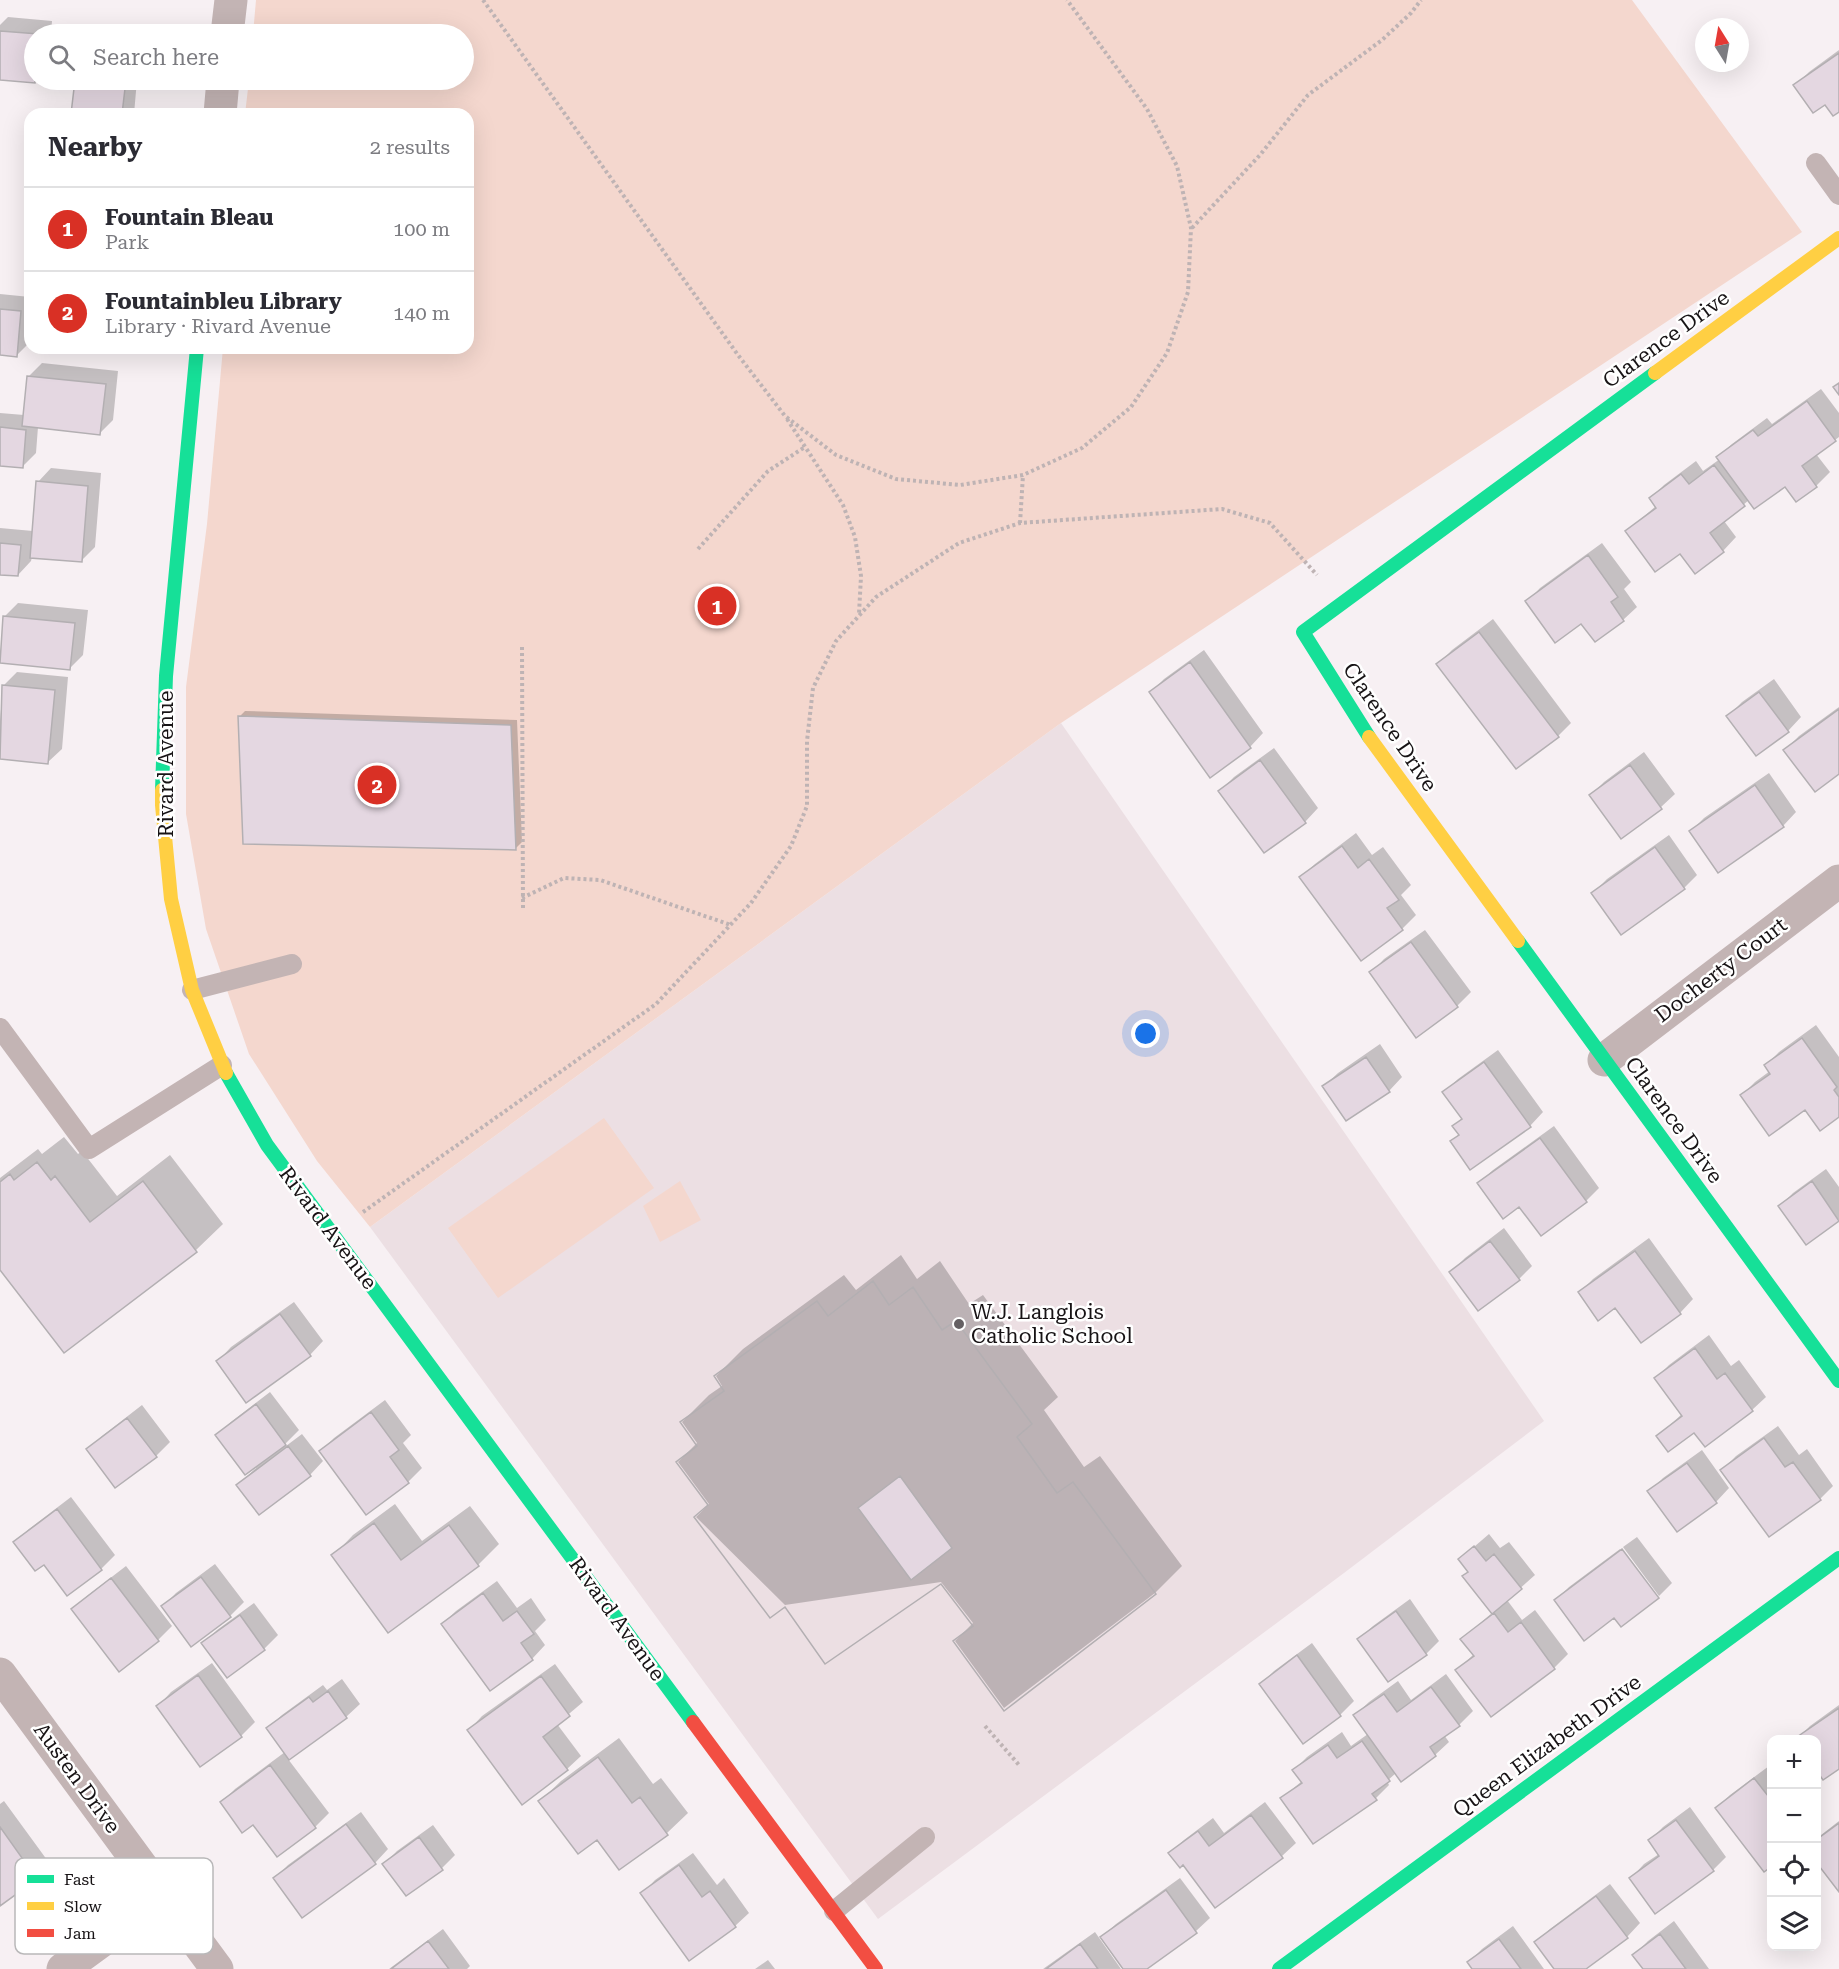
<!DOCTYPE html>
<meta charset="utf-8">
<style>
:root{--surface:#fff;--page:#f2f2f3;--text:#2b2b33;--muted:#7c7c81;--line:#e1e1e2;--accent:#d93025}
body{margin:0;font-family:"Roboto Serif",serif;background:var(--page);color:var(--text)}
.controls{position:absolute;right:18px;bottom:18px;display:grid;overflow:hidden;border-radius:12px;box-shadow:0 6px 24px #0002}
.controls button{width:54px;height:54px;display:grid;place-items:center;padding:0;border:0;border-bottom:2px solid var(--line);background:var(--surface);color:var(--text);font:30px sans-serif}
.compass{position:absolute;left:1695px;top:18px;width:54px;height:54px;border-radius:50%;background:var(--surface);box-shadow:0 6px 24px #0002;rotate:349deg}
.you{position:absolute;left:1146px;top:1034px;width:21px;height:21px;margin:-15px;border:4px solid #fff;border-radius:50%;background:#1a73e8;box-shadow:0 0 0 9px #1a73e833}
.badge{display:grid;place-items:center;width:39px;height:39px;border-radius:50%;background:var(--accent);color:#fff;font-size:20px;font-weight:700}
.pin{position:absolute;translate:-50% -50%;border:3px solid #fff;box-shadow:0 2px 6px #0006}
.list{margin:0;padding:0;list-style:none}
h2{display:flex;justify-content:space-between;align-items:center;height:78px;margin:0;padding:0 24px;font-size:26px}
h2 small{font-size:20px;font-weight:400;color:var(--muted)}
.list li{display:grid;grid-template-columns:39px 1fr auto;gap:18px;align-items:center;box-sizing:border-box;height:84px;padding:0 24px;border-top:2px solid var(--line)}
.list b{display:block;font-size:22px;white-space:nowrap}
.list p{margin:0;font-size:20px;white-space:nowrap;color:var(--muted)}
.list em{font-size:20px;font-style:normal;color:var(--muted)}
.icon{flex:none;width:33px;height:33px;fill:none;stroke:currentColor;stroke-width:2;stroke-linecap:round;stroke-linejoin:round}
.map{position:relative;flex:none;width:1839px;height:1969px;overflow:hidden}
.search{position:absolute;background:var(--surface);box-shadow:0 6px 24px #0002;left:24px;top:24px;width:450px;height:66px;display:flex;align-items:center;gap:15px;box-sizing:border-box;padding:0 21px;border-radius:33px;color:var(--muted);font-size:22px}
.panel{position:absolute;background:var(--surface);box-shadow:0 6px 24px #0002;left:24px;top:108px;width:450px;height:246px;border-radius:18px}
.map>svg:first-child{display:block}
.built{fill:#ecdfe3}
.green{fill:#f4d7ce}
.shadow{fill:#0003}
.building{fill:#e4d7e1;stroke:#b3afb2;stroke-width:1.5;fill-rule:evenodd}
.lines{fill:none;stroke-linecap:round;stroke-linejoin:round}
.path{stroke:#beb3b4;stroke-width:4;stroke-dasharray:3 3;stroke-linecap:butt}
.lane{stroke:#c3b4b4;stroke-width:20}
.street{stroke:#c3b4b4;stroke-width:33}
.fast{stroke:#16e098;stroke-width:14}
.slow{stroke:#ffcf43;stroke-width:14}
.jam{stroke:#f24e42;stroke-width:14}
.poi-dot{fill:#656063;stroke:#fff;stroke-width:2}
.labels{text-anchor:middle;stroke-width:5;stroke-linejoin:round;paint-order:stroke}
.street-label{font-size:21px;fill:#171315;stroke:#fff}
.poi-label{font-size:21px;fill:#171315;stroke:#fff;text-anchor:start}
.key{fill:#fff;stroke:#b9b8b9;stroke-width:1.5}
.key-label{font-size:16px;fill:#171315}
</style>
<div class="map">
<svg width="1839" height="1969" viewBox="0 0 1839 1969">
<rect width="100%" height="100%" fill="#f7f0f3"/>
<!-- built -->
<path class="built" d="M1061,723L1544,1421L1344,1573L878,1919L370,1227Z"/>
<!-- green -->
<path class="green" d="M256,0H1632L1802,232L1061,723L370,1227L317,1161L249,1054L206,929L186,814V687L207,524L223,348H468V114H245L249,80H464V34H253Z
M604,1118L654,1188L498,1298L448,1228Z
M680,1181L701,1220L660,1242L643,1206Z"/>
<!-- shadow -->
<path class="shadow" d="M8,17L52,21L51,34H34V80H36L34,82L0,78V25Z
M1839,50V110L1795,86L1809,72Z
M76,80H137L134,114H73Z
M0,294L30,297V342L16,356L0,354Z
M42,363L118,371L113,420L100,433L38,427L36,453L22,467L0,464V413L24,415L28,377Z
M1821,389L1839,413V437L1816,454L1830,472L1816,486L1785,485L1749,500L1724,521L1736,537L1723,551H1681L1627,531L1656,506L1651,498L1664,485L1696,461L1703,471L1720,459L1718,457L1732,444L1767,418L1772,424Z
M51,468L101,473L95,547L81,561L32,557L31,561L18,575L0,573V528L33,531L38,482Z
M1602,543L1631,582L1624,589L1637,607L1623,620L1582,622L1527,602L1540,588Z
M18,603L88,610L83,655L70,668L0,661L4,617Z
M1493,619L1571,723L1558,736L1438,664L1452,650Z
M1204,650L1263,733L1250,747L1151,692L1164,679Z
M17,672L68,677L62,749L48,762L0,758V721L3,686Z
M1774,679L1801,717L1788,731L1728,716L1742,702Z
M1839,707V773L1785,750L1799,736Z
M245,711L517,720L522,842L515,849L239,717Z
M1274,748L1318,808L1305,822L1220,791L1234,777Z
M1644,752L1675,794L1661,807L1622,837L1591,795L1604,782Z
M1769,773L1796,812L1783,826L1691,831L1704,818Z
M1356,833L1372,855L1383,847L1411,885L1401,895L1416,915L1402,929L1361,959L1301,877L1315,864Z
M1669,835L1697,875L1684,888L1593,893L1607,879Z
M1425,930L1471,992L1457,1006L1416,1035L1371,973L1384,959Z
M1816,1025L1839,1057V1115L1742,1095L1755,1082L1770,1071L1766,1065L1779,1052Z
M1380,1044L1402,1077L1389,1091L1324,1086L1338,1073Z
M1498,1050L1543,1112L1530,1126L1452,1141L1459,1134L1454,1126L1462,1118L1444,1092L1458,1079Z
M1554,1126L1599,1188L1586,1201L1479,1183L1493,1170Z
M64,1137L78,1154L82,1151L117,1196L170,1155L223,1224L196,1250L64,1351L0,1268V1178L38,1149L42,1154Z
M1826,1169L1839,1187V1219L1806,1243L1780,1206L1793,1193Z
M1504,1228L1532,1266L1519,1279L1451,1272L1465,1258Z
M1649,1238L1693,1299L1680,1313L1616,1306L1580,1292L1593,1279Z
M901,1255L917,1279L940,1261L969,1304L983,1295L1058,1397L1044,1410L1084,1467L1100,1456L1182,1566L1155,1593L1004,1708L955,1641L973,1623L941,1582L785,1605L696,1517L709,1504L678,1462L697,1443L682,1422L709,1395L722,1386L716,1376L743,1349L844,1275L856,1290Z
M294,1302L323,1341L310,1355L218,1361L231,1347Z
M1709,1335L1731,1366L1739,1360L1766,1397L1752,1410L1695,1431L1658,1436L1682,1414L1656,1378L1669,1365Z
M270,1392L299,1430L285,1444L286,1446L302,1434L323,1461L310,1475L238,1485L256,1468L217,1435L231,1422Z
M385,1400L411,1435L403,1443L422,1468L408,1482L366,1513L321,1451L334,1438Z
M142,1405L170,1442L156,1456L116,1486L88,1450L102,1436Z
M1778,1426L1799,1455L1807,1449L1833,1486L1820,1499L1722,1470L1736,1456Z
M1702,1450L1729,1488L1716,1502L1649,1492L1663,1478Z
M71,1497L115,1555L101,1569L68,1594L44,1563L15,1542L29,1529Z
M395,1504L422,1541L470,1506L499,1544L478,1565L388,1631L333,1556L353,1535Z
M1489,1534L1500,1548L1509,1542L1535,1575L1507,1600L1522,1620L1535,1610L1568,1654L1554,1668L1491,1715L1457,1670L1474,1654L1462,1639L1493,1612L1470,1571L1460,1559Z
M1637,1537L1672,1583L1659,1596L1623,1547Z
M1620,1549L1657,1597L1556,1600L1569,1587Z
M215,1564L244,1602L230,1616L192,1645L163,1606L176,1593Z
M126,1566L172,1626L158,1640L119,1670L73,1609L87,1596Z
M497,1581L517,1608L531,1598L546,1620L535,1631L545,1645L532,1659L442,1624L456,1611Z
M1410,1599L1439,1641L1426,1654L1359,1639L1373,1626Z
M254,1603L278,1635L264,1649L228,1676L203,1644L217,1630Z
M1312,1643L1354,1701L1340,1715L1303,1742L1261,1684L1274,1671Z
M212,1663L255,1722L241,1736L201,1765L158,1706L171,1692Z
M555,1664L583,1702L557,1724L581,1756L567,1769L522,1803L469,1730L482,1716Z
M1446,1674L1473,1711L1459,1725L1444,1735L1449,1742L1435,1755L1401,1780L1396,1773L1387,1781L1389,1785L1376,1798H1282L1302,1781L1294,1770L1307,1757L1342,1732L1351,1746L1368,1734L1355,1715L1369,1702L1398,1681L1411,1700Z
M342,1679L360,1704L346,1717L288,1759L329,1813L315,1827L254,1823L222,1802L235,1789L285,1752L268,1728L282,1715L323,1685L327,1690Z
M1839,1705V1767L1816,1740H1796L1810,1726Z
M619,1738L653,1784L661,1778L688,1813L667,1833L620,1868L597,1838L540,1801L561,1781Z
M1769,1766L1772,1770V1865L1717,1808L1730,1795Z
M4,1801L50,1864L36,1878L0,1904V1804Z
M1265,1802L1296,1843L1282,1856L1216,1906L1183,1863L1170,1853L1184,1840L1213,1818L1224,1833Z
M1690,1807L1726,1857L1713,1870L1631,1878L1644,1864L1659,1854L1650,1840L1663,1827Z
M361,1812L388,1849L375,1863L275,1878L288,1865Z
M1839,1821V1890L1816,1859V1839Z
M433,1825L455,1855L442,1868L384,1864L397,1851Z
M693,1853L717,1885L724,1878L749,1913L735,1926L642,1894L655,1880Z
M1180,1878L1210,1918L1196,1931L1145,1969H1125L1102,1937L1116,1924Z
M1610,1884L1640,1923L1627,1937L1583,1969H1556L1536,1942L1550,1929Z
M1674,1921L1709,1969H1645L1634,1955L1648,1941Z
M1513,1926L1544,1969H1474L1469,1962L1482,1949Z
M443,1929L470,1966L467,1969H389Z
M1095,1932L1121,1969H1043Z
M768,1960L775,1969H755Z"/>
<!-- building -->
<path class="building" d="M0,31L39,34H34L35,83L0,80Z
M1839,53V112L1833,116L1825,105L1813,113L1793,85Z
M75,80H126L122,114H71Z
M0,309L21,311L17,357L0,355Z
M27,376L106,384L100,435L22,426Z
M1839,383V395L1833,387Z
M1807,401L1836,441L1802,466L1817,487L1796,502L1785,487L1754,509L1716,457L1753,430L1758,436Z
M0,427L26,430L23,468L0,466Z
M1714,465L1745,506L1710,533L1724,552L1695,574L1680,554L1655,572L1625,531L1656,508L1649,498L1681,474L1689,484Z
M36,481L88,486L82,562L30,558Z
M0,543L21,545L18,576L0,575Z
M1588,555L1618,597L1611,602L1624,621L1595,642L1581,624L1555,643L1525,601Z
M3,616L75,623L70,670L0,663Z
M1479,632L1559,737L1516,769L1436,664Z
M1190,662L1251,748L1210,778L1149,692Z
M2,685L55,690L48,764L0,759Z
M1759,692L1789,732L1756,756L1726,716Z
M1839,709V774L1815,792L1783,750Z
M238,716L511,725L516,850L243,844Z
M1260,760L1306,823L1264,853L1218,791Z
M1630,765L1662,809L1621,839L1589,795Z
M1755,785L1784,827L1718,873L1689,831Z
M1342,846L1358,868L1369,859L1399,900L1387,908L1403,930L1361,961L1299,877Z
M1655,847L1685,889L1621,935L1591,893Z
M1411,942L1458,1007L1416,1038L1369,972Z
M1802,1038L1837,1087L1834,1090L1839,1097V1117L1820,1131L1805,1110L1769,1136L1740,1095L1770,1074L1764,1065Z
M1366,1057L1390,1092L1346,1121L1322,1086Z
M1484,1062L1531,1127L1470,1170L1450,1141L1459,1135L1452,1126L1462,1119L1442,1092Z
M1540,1138L1587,1202L1541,1236L1519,1207L1503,1219L1477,1183Z
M37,1162L51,1180L55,1176L90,1222L143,1181L197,1252L64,1353L0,1270V1182L10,1174L14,1180Z
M1812,1181L1839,1221L1806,1245L1778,1206Z
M1490,1241L1520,1280L1478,1311L1449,1272Z
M1635,1251L1681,1314L1641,1343L1615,1308L1598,1321L1578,1292Z
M873,1281L889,1305L913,1287L942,1330L956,1321L1032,1424L1017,1437L1057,1493L1073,1482L1156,1594L1004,1711L953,1641L973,1626L941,1584L825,1664L785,1607L770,1618L694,1517L708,1505L676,1462L697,1446L680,1422L724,1391L714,1376L817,1301L828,1316ZM900,1476L952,1548L911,1580L858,1508Z
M873,1281L889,1305L913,1287L942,1330L956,1321L1032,1424L1017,1437L1057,1493L1073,1482L1156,1594L1004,1711L953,1641L973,1626L941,1584L825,1664L785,1607L770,1618L694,1517L708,1505L676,1462L697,1446L680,1422L724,1391L714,1376L817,1301L828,1316Z
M280,1314L311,1356L246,1403L216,1361Z
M1695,1348L1717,1379L1725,1373L1753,1411L1705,1447L1694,1433L1668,1452L1656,1436L1682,1416L1654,1378Z
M256,1404L286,1445L245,1475L215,1435Z
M371,1412L399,1450L390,1457L409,1483L366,1515L319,1451Z
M127,1418L157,1457L115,1488L86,1449Z
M1764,1438L1785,1467L1793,1462L1821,1500L1769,1537L1720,1470Z
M288,1446L311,1476L259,1515L236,1485Z
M1687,1463L1717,1503L1677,1532L1647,1491Z
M57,1509L102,1570L67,1596L44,1565L35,1571L13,1542Z
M374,1523L401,1560L449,1525L479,1566L388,1633L331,1555Z
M1474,1546L1486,1561L1494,1554L1522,1589L1492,1614L1462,1576L1468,1572L1458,1559Z
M1622,1549L1659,1598L1621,1627L1614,1618L1584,1641L1554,1600Z
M201,1577L231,1617L191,1647L161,1606Z
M111,1578L159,1641L119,1672L71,1609Z
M483,1593L503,1621L517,1611L534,1634L521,1643L533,1660L490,1691L441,1624Z
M1396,1611L1427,1655L1388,1682L1357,1639Z
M1494,1613L1508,1632L1521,1622L1555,1669L1491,1717L1455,1670L1474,1656L1460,1639Z
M240,1615L265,1650L227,1678L201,1643Z
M1297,1655L1341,1716L1303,1744L1259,1684Z
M198,1675L242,1737L200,1767L156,1706Z
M541,1676L570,1716L543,1737L568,1770L522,1805L467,1730Z
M1431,1687L1460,1726L1430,1747L1436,1756L1401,1782L1353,1715L1384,1694L1397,1712Z
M328,1691L347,1718L289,1760L266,1728L309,1697L313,1702Z
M1839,1708V1769L1823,1780L1816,1770V1740L1794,1739Z
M1362,1741L1390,1781L1372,1794L1377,1800L1313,1844L1280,1798L1302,1783L1292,1770L1328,1745L1337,1758Z
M598,1757L632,1803L640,1797L668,1835L619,1870L597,1840L578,1854L538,1801Z
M270,1765L316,1828L277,1857L253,1825L242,1833L220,1802Z
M1754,1778L1772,1801V1866L1764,1872L1715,1808Z
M1251,1815L1283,1858L1215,1908L1183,1865L1180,1868L1168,1853L1198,1831L1209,1846Z
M1676,1820L1714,1871L1655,1914L1629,1878L1659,1856L1648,1840Z
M1839,1823V1892L1816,1862V1840Z
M346,1824L376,1864L302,1918L273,1878Z
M0,1827L37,1879L0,1906Z
M419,1837L443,1870L406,1896L382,1864Z
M679,1865L702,1897L710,1891L736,1927L689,1961L640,1893Z
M1166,1890L1197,1933L1147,1969H1123L1100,1937Z
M1596,1896L1628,1938L1586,1969H1554L1534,1942Z
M1660,1934L1686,1969H1643L1632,1955Z
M1499,1939L1521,1969H1472L1467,1962Z
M428,1941L449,1969H391Z
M1080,1944L1098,1969H1046Z"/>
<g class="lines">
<!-- path -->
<path class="path" d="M483,0L738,355L785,416L836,455L896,479L960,485L1023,475L1082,448L1131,407L1167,353L1188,292L1191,228L1177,166L1147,109L1067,0
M1192,228L1260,155L1308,95L1382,40L1411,13L1421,0
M787,419L843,505L855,537L861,576L859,614
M1020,523L1023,475
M698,549L768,471L805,447
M522,647L523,908
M522,898L564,878L600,880L731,925
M363,1212L656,1004L751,903L791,846L807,806V741L813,688L836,641L876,597L959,543L1020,523L1222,509L1270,523L1317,575
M985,1726L1019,1765"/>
<!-- lane -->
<path class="lane" d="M1816,163L1839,195
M192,990L292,964
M0,1028L89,1149L222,1065
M834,1911L925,1837"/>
<!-- street -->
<path class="street" d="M227,34L231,0
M220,114L223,80
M1604,1060L1839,881
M0,1674L217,1969
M63,1969L163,1896"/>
<!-- fast -->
<path class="fast" d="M1369,737L1303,632L1655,373
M162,790L166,676L197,348
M1518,941L1839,1381
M226,1073L267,1145L693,1722
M1279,1969L1839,1558"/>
<!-- slow -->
<path class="slow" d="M1655,373L1839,238
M1369,737L1518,941
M162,790V805L171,899L192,990L226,1073"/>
<!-- jam -->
<path class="jam" d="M693,1722L876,1969"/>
</g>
<!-- markers -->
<circle class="poi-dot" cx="959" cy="1324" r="6"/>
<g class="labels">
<!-- street labels -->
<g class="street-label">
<text transform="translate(1666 339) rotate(-36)" y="7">Clarence Drive</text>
<text transform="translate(1390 727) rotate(56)" y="7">Clarence Drive</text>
<text transform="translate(166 764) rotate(-90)" y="7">Rivard Avenue</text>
<text transform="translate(1721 970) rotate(-37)" y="7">Docherty Court</text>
<text transform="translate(1674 1120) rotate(54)" y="7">Clarence Drive</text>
<text transform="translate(328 1228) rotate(53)" y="7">Rivard Avenue</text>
<text transform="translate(617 1619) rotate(54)" y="7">Rivard Avenue</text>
<text transform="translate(1547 1746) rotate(-36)" y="7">Queen Elizabeth Drive</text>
<text transform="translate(77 1778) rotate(54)" y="7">Austen Drive</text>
</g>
<!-- poi labels -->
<g class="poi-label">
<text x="971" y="1319">W.J. Langlois<tspan x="971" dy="24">Catholic School</tspan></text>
</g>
</g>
<!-- legend -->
<rect x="15" y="1858" width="198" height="96" rx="9" class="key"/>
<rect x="27" y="1875" width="27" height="8" fill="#16e098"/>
<rect x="27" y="1902" width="27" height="8" fill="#ffcf43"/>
<rect x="27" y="1929" width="27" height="8" fill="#f24e42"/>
<g class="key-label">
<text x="64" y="1885">Fast</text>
<text x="64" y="1912">Slow</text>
<text x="64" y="1939">Jam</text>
</g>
</svg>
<div class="controls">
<button>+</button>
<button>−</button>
<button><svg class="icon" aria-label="locate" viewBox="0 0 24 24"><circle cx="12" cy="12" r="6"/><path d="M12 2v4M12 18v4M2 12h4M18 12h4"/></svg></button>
<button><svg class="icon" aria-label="layers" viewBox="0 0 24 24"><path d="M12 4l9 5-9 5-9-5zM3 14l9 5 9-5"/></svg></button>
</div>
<svg class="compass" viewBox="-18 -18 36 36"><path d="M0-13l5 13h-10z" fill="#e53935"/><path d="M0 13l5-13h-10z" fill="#7c7c81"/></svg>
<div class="you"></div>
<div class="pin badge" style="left:717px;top:606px">1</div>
<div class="pin badge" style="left:377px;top:785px">2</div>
<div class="search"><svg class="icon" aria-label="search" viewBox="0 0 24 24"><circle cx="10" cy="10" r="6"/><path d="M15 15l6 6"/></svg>Search here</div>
<section class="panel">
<h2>Nearby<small>2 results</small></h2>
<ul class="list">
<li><span class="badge">1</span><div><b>Fountain Bleau</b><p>Park</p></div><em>100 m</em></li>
<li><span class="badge">2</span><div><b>Fountainbleu Library</b><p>Library · Rivard Avenue</p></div><em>140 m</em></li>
</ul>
</section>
</div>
